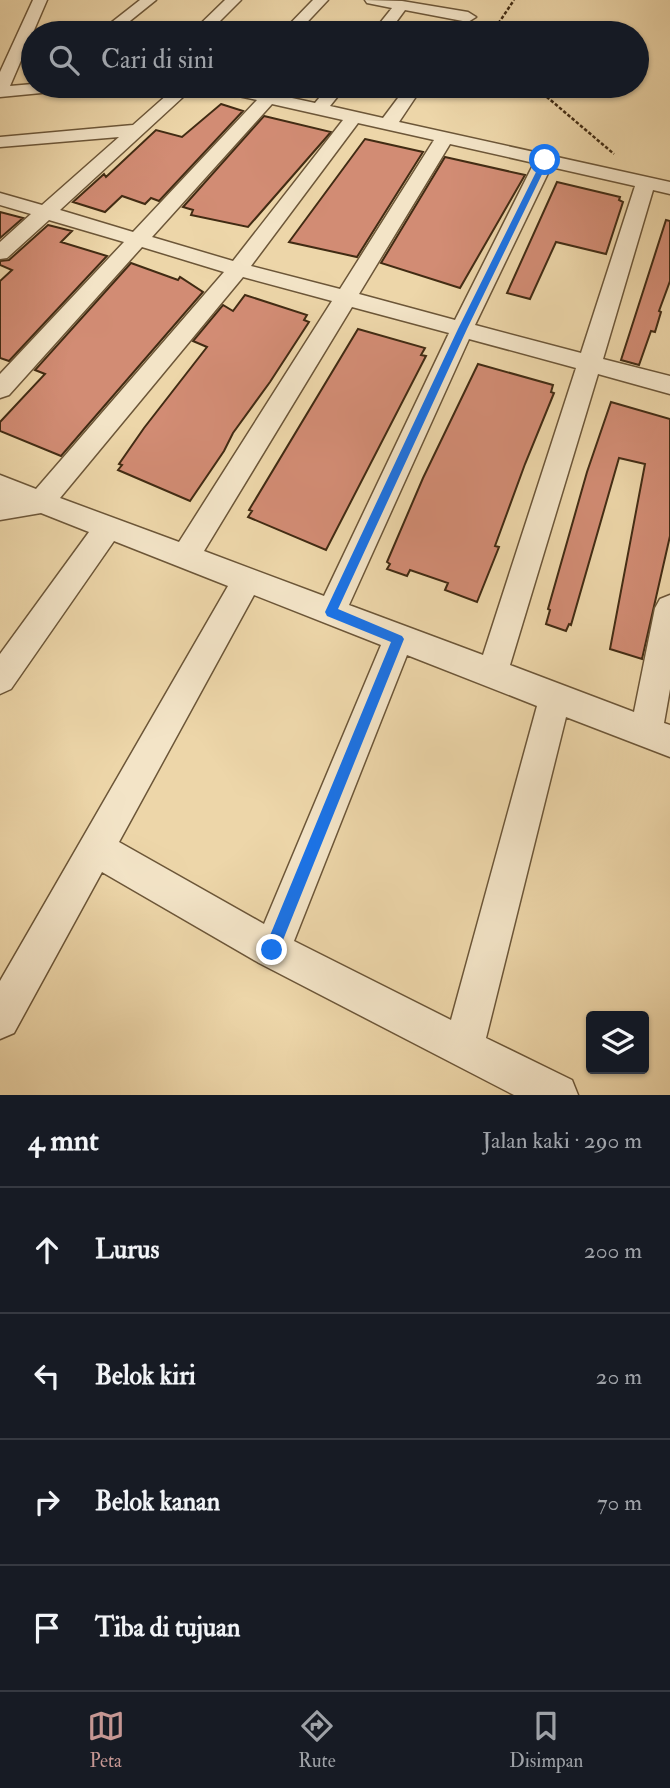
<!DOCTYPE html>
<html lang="id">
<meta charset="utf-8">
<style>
:root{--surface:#171b24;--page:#242831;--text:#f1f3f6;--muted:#9ea1a6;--line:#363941;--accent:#c59692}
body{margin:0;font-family:"IM FELL Double Pica",serif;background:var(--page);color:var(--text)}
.controls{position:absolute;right:21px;bottom:21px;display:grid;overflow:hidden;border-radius:7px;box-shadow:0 2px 5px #0004}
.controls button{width:63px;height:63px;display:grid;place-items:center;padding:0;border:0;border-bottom:2px solid var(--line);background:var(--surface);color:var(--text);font:35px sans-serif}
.stop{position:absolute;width:21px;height:21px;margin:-16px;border:5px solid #1a73e8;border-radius:50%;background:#fff}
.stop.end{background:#1a73e8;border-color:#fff;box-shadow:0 2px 7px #0008}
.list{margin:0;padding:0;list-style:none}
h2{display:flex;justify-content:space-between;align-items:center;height:91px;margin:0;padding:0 28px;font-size:30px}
h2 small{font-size:23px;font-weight:400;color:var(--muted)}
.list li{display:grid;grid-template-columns:46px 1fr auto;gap:21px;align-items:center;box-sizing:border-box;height:126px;padding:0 28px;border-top:2px solid var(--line)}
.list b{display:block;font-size:26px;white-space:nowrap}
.list em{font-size:23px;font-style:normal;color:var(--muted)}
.icon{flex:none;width:38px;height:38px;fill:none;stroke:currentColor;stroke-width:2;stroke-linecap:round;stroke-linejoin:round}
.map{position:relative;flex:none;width:670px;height:1095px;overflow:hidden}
.search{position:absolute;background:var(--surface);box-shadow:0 2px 5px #0004;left:21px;right:21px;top:21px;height:77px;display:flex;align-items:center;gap:18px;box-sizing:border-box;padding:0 24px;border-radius:38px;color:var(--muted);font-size:26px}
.sheet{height:595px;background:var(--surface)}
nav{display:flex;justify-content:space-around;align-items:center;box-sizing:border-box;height:98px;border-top:2px solid var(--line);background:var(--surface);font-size:19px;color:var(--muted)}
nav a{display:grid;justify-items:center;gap:4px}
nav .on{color:var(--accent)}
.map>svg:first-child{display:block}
.building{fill:#d28c74;stroke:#412b13;stroke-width:2}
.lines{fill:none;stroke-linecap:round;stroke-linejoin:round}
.minor-casing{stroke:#6c5638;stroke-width:3}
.path{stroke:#412b13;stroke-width:2.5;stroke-dasharray:3.5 2;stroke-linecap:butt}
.minor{fill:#f3e4c7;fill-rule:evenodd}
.route{fill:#1a73e8}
</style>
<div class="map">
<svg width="670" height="1095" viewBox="0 0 670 1095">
<rect width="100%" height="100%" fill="#edd6a9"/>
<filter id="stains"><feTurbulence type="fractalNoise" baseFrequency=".00286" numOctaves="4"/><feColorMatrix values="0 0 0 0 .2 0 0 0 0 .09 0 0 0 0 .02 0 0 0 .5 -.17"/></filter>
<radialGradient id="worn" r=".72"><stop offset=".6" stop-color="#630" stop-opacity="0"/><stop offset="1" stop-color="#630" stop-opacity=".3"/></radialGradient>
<!-- building -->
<path class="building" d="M221,104L243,111L159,201L151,198L145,204L122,196L105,212L73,202L104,174L106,177L156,130L182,137Z
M264,116L331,132L248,227L191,215L193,210L183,207Z
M365,139L423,152L357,257L289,242Z
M445,157L525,175L460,288L381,263Z
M557,182L620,197L619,200L623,202L606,254L556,242L530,299L507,293Z
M0,212L23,218L0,238Z
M666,220L670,221V281L659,311L661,312L655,332L651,331L639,365L621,360Z
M48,225L72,231L61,242L107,256L9,361L0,358V281L12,270L0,265V261L9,260Z
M131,263L178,280L180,277L203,292L61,456L0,431V422L45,374L35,370Z
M245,295L307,315L304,320L309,322L270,382L233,433L224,451L190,501L118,470L122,465L119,464L144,428L207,347L193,341L223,305L233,311Z
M358,329L425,348L421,355L426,356L326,550L248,517L252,511L249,510Z
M478,364L553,385L551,392L554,393L525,464L495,546L499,547L477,602L445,590L448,583L410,570L407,576L387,569L390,564L387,562L423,478Z
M611,402L670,419V536L642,659L610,649L645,464L619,458L571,625L569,624L566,631L546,624L550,610L548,609L587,472Z"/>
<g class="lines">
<!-- minor casing -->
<g class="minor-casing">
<path id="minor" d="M33,0H47L10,86L33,84L70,86L62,91L0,97V72Z
M140,0H156L115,33H98Z
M225,0H241L208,33H191Z
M313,0H328L297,33H281Z
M365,0L402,1L468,12L476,17L468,22L405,10L388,33H372L392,8L367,3Z
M177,86H195L60,210L133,232L257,100L210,90L208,86H237L315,103L329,86H346L330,106L383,118L407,86H423L399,122L670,182V194L653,190L603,359L670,376V394L598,374L510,665L634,712L655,608L660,599L670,595V689L664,723L670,725V757L566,717L486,1038L572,1080L578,1095H514L259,963L102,872L14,1033L0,1039V981L228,586L114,541L11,689L0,694V654L89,532L41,513L0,520V475L36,489L224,272L142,247L9,395L0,398V374L124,242L49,220L7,258L0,259V242L31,214L0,205V193L42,205L119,137L0,147V137L133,125ZM272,104L343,120L233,261L152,237ZM358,123L434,140L340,289L251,266ZM450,144L534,163L455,320L359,294ZM551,167L635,186L581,353L475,325ZM243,277L332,301L179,542L60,498ZM352,307L449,333L324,596L204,551ZM469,339L576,368L483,655L349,605ZM254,595L381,645L264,924L119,842ZM407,655L537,706L451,1020L294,941Z"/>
</g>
<!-- path -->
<path class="path" d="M499,33L496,27L514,0
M534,86L614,154"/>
<!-- minor -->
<use href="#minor" class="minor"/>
</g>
<!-- route -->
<path class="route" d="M545,158L549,160L467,329L338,609L402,636L404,639L277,955L272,957L266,955L264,950L391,642L327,616L325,612L458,329L542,160Z"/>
<rect width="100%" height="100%" filter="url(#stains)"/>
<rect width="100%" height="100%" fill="url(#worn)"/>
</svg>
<div class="controls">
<button><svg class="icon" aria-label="layers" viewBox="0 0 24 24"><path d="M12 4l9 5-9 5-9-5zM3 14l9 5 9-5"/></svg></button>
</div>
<div class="stop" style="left:545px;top:160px"></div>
<div class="stop end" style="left:272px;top:950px"></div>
<div class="search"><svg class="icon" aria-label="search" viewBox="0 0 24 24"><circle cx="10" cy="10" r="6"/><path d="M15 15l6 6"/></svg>Cari di sini</div>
</div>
<section class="sheet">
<h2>4 mnt<small>Jalan kaki · 290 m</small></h2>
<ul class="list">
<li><svg class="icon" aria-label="ahead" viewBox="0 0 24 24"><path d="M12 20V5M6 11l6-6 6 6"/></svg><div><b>Lurus</b></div><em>200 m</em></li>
<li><svg class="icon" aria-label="left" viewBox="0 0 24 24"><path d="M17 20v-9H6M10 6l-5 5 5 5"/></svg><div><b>Belok kiri</b></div><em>20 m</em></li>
<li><svg class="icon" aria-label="right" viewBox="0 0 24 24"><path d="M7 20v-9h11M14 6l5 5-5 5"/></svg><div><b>Belok kanan</b></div><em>70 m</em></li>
<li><svg class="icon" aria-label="arrive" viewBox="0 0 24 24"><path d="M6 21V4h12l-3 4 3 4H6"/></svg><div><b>Tiba di tujuan</b></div></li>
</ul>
</section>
<nav>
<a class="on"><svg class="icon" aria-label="map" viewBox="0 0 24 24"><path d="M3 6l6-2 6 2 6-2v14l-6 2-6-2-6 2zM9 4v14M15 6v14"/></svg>Peta</a>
<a><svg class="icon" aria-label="directions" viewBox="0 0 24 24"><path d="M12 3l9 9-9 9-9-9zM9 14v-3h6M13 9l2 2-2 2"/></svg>Rute</a>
<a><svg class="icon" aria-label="saved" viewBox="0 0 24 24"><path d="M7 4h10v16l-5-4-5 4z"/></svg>Disimpan</a>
</nav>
